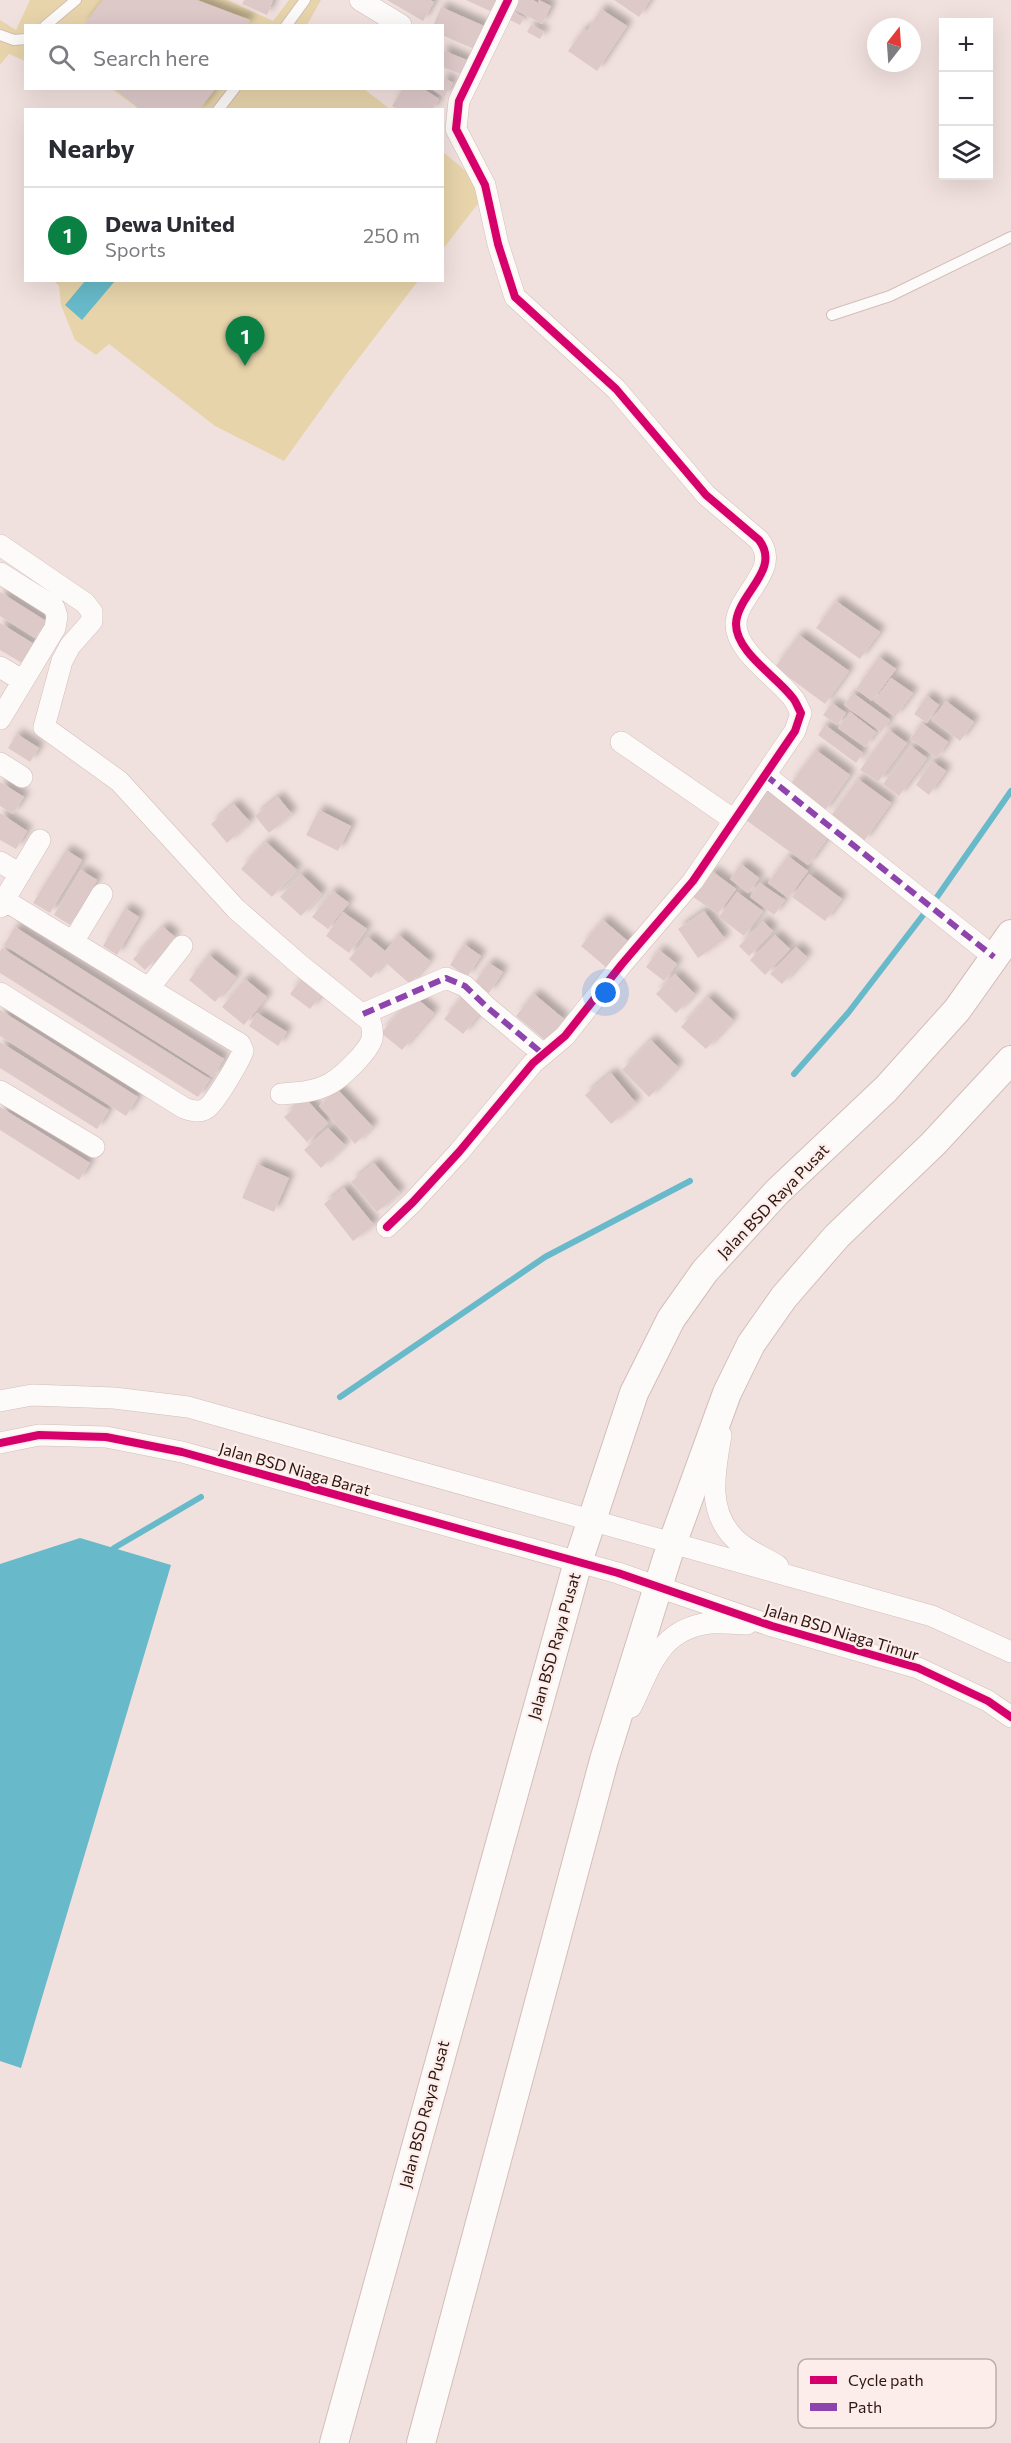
<!DOCTYPE html>
<meta charset="utf-8">
<style>
:root{--surface:#fff;--page:#f2f2f3;--text:#2b2b33;--muted:#7c7c81;--line:#e1e1e2;--accent:#0b8043}
body{margin:0;font-family:Commissioner,sans-serif;background:var(--page);color:var(--text)}
.controls{position:absolute;right:18px;top:18px;display:grid;overflow:hidden;border-radius:0px;box-shadow:0 6px 24px #0002}
.controls button{width:54px;height:54px;display:grid;place-items:center;padding:0;border:0;border-bottom:2px solid var(--line);background:var(--surface);color:var(--text);font:30px sans-serif}
.compass{position:absolute;left:867px;top:18px;width:54px;height:54px;border-radius:50%;background:var(--surface);box-shadow:0 6px 24px #0002;rotate:17deg}
.you{position:absolute;left:606px;top:993px;width:21px;height:21px;margin:-15px;border:4px solid #fff;border-radius:50%;background:#1a73e8;box-shadow:0 0 0 9px #1a73e833}
.badge{display:grid;place-items:center;width:39px;height:39px;border-radius:50%;background:var(--accent);color:#fff;font-size:20px;font-weight:700}
.pin{position:absolute;translate:-50% -50px;filter:drop-shadow(0 2px 3px #0008)}
.pin::after{content:'';position:absolute;top:32px;width:21px;height:18px;background:inherit;clip-path:polygon(0 0,100% 0,50% 100%)}
.list{margin:0;padding:0;list-style:none}
h2{display:flex;justify-content:space-between;align-items:center;height:78px;margin:0;padding:0 24px;font-size:26px}
h2 small{font-size:20px;font-weight:400;color:var(--muted)}
.list li{display:grid;grid-template-columns:39px 1fr auto;gap:18px;align-items:center;box-sizing:border-box;height:96px;padding:0 24px;border-top:2px solid var(--line)}
.list b{display:block;font-size:22px;white-space:nowrap}
.list p{margin:0;font-size:20px;white-space:nowrap;color:var(--muted)}
.list em{font-size:20px;font-style:normal;color:var(--muted)}
.icon{flex:none;width:33px;height:33px;fill:none;stroke:currentColor;stroke-width:2;stroke-linecap:round;stroke-linejoin:round}
.map{position:relative;flex:none;width:1011px;height:2443px;overflow:hidden}
.search{position:absolute;background:var(--surface);box-shadow:0 6px 24px #0002;left:24px;top:24px;width:420px;height:66px;display:flex;align-items:center;gap:15px;box-sizing:border-box;padding:0 21px;border-radius:0px;color:var(--muted);font-size:22px}
.panel{position:absolute;background:var(--surface);box-shadow:0 6px 24px #0002;left:24px;top:108px;width:420px;height:174px;border-radius:0px}
.map>svg:first-child{display:block}
.green{fill:#e7d4ab}
.water{fill:#68baca}
.lines{fill:none;stroke-linecap:round;stroke-linejoin:round}
.stream{stroke:#68baca;stroke-width:6}
.building{fill:#dec9c9;filter:url(#shadow)}
.lane-casing{stroke:#d2beb9;stroke-width:12}
.street-casing{stroke:#d2beb9;stroke-width:22}
.secondary-casing{stroke:#d2beb9;stroke-width:30}
.lane{stroke:#fdfafa;stroke-width:10}
.street{stroke:#fdfafa;stroke-width:21}
.secondary{stroke:#fdfafa;stroke-width:28}
.quiet{stroke:#8e44ad;stroke-width:6;stroke-dasharray:12 6;stroke-linecap:butt}
.cycleway-casing{stroke:#fcedea;stroke-width:11}
.cycleway{stroke:#d6006c;stroke-width:8}
.labels{text-anchor:middle;stroke-width:4.5;stroke-linejoin:round;paint-order:stroke}
.street-label{font-size:16px;fill:#2e1610;stroke:#fcedea}
.key{fill:#fcedea;stroke:#beaca9;stroke-width:1.5}
.key-label{font-size:16px;fill:#2e1610}
</style>
<div class="map">
<svg width="1011" height="2443" viewBox="0 0 1011 2443">
<defs>
<filter id="shadow"><feDropShadow dx="5.5" dy="-5.5" stdDeviation="3" flood-color="#0004"/></filter>
</defs>
<rect width="100%" height="100%" fill="#f1e1de"/>
<!-- green -->
<path class="green" d="M30,0H227L273,21L289,0H321L307,25L26,26L25,61L9,54L0,65V20L16,30Z
M112,89H364L390,109H139Z
M443,152L473,177L483,197L443,249Z
M54,281V280L418,281L345,376L284,461L215,426L109,344L96,355L75,340L61,305L59,286Z"/>
<!-- water -->
<path class="water" d="M85,281H115L82,320L65,305Z
M80,1538L171,1565L21,2068L0,2061V1564Z"/>
<g class="lines">
<!-- stream -->
<path class="stream" d="M794,1074L848,1013L937,897L1011,791
M340,1397L545,1257L690,1181
M114,1548L201,1497"/>
</g>
<!-- building -->
<path class="building" d="M103,0H197L250,20L246,26H83Z
M244,0H273L267,15L242,4Z
M387,0H430L434,2L423,21Z
M466,0H498L492,12Z
M519,0H533L538,3L539,0L551,6L542,24L514,9Z
M614,0H650L639,17Z
M441,7L484,26L474,49L442,35V26H433Z
M601,9L627,26L597,71L568,51L584,29L587,31Z
M512,11L524,18L520,25L508,19Z
M531,25L544,32L540,39L527,32Z
M442,50L467,60L461,74L442,67Z
M442,77L453,83L444,97L430,88H442Z
M114,88H216L199,110H141Z
M403,88H422L439,99L432,110H398L392,106Z
M0,592L46,621L35,638L0,616Z
M836,601L880,632L860,659L816,628Z
M0,623L34,644L22,663L0,650Z
M799,635L849,671L825,704L775,667Z
M879,657L896,669L872,701L856,689Z
M891,678L913,693L895,717L874,701Z
M853,693L890,720L881,732L844,705Z
M927,696L939,705L927,723L914,714Z
M946,701L974,722L960,741L932,720Z
M832,703L846,713L837,725L823,715Z
M850,712L876,732L865,747L838,728Z
M922,723L948,742L937,758L910,739Z
M825,725L863,753L856,763L818,735Z
M889,730L907,743L878,782L860,770Z
M17,734L39,748L30,762L8,748Z
M911,746L927,758L899,796L883,784Z
M816,750L850,775L824,812L789,786Z
M932,761L946,771L929,795L916,785Z
M858,779L891,803L864,841L830,817Z
M0,782L24,797L13,814L0,806Z
M769,788L831,833L808,865L746,820Z
M278,797L292,814L269,833L255,816Z
M234,804L250,822L227,843L211,824Z
M319,810L351,826L338,851L306,835Z
M0,813L27,831L16,849L0,840Z
M266,842L297,870L272,897L241,869Z
M66,850L82,860L50,913L33,903Z
M788,856L808,871L788,898L768,883Z
M741,864L759,878L748,893L730,879Z
M81,870L97,880L70,925L54,915Z
M712,871L736,889L718,914L693,897Z
M301,874L322,894L301,916L280,897Z
M809,874L842,899L825,921L792,897Z
M760,883L785,900L774,915L750,897Z
M333,891L349,903L328,929L312,917Z
M737,892L763,911L744,936L719,917Z
M125,908L139,917L117,955L103,946Z
M704,911L725,939L698,958L678,929Z
M343,912L367,929L349,953L326,936Z
M603,920L630,943L608,969L581,946Z
M763,921L773,931L749,956L739,946Z
M15,927L224,1059L212,1077L4,945Z
M163,927L175,937L145,970L133,959Z
M399,935L430,961L410,984L385,962L371,978L349,959L368,937L385,951Z
M775,935L790,949L765,975L750,960Z
M464,944L481,956L467,977L450,965Z
M796,947L807,957L782,984L770,974Z
M2,948L210,1079L198,1097L0,973V951Z
M659,950L677,964L664,981L646,967Z
M209,955L236,977L215,1002L189,980Z
M489,963L503,972L489,993L474,983Z
M306,973L327,988L310,1009L290,994Z
M675,974L695,994L676,1013L656,994Z
M245,979L267,997L244,1025L222,1007Z
M534,994L564,1019L546,1041L516,1016Z
M414,996L434,1013L402,1050L381,1033Z
M462,997L481,1012L463,1034L444,1019Z
M708,997L733,1020L706,1049L681,1027Z
M0,1010L138,1097L126,1116L0,1036Z
M257,1013L287,1032L278,1046L249,1026Z
M651,1040L678,1067L649,1097L622,1070Z
M0,1042L109,1110L97,1129L0,1068Z
M611,1073L636,1103L611,1124L585,1095Z
M337,1089L373,1127L355,1144L319,1106Z
M305,1098L328,1123L307,1142L284,1117Z
M0,1107L90,1163L79,1180L0,1130Z
M328,1128L345,1145L321,1168L304,1150Z
M374,1163L400,1193L377,1212L351,1182Z
M257,1164L289,1178L274,1212L242,1198Z
M344,1188L374,1225L353,1241L324,1204Z"/>
<g class="lines">
<!-- lane casing -->
<g class="lane-casing">
<path id="lane" d="M45,26L76,0
M286,26L305,0
M0,35L14,40L26,39
M218,110L235,88
M832,315L890,296L1011,237"/>
</g>
<!-- street casing -->
<g class="street-casing">
<path id="street" d="M360,0L401,25
M0,545L85,603L92,612V621L70,646L62,661L44,727L119,781L236,909L299,964L370,1021C372,1026 373,1033 372,1039C368,1052 342,1077 331,1083C316,1092 297,1093 281,1094
M0,573L54,607L57,616L55,628L0,719
M0,667L23,681
M621,742L734,820
M0,763L22,777
M765,775L994,957
M0,862L20,874
M0,907L40,840
M73,942L102,894
M149,988L182,946
M0,993L184,1108C192,1111 200,1113 207,1108C216,1101 239,1062 243,1051L240,1044L4,900
M363,1014L446,978L465,986L488,1008L543,1054
M0,1091L94,1147
M387,1227L413,1202L459,1152L533,1063L565,1036L622,964L693,881L795,731L801,713C798,708 796,701 792,697C776,676 736,652 736,624C737,594 782,570 759,540L706,495L616,389L515,297L498,244L485,185L456,129L459,101L508,0
M0,1401L32,1395L114,1398L188,1407L932,1616L1011,1652
M721,1435C715,1471 706,1509 734,1538C745,1550 764,1557 778,1566
M0,1443L39,1435L106,1437L182,1452L618,1573L772,1626L918,1668L988,1701L1011,1717
M631,1707C651,1667 659,1629 710,1623C722,1622 735,1624 747,1624"/>
</g>
<!-- secondary casing -->
<g class="secondary-casing">
<path id="secondary" d="M334,2443L578,1562L634,1393L671,1319L705,1271L777,1192L886,1089L957,1010L1011,934
M421,2443L604,1760L667,1558L727,1393L751,1344L784,1297L837,1236L933,1144L1011,1060"/>
</g>
<!-- lane -->
<use href="#lane" class="lane"/>
<!-- street -->
<use href="#street" class="street"/>
<!-- secondary -->
<use href="#secondary" class="secondary"/>
<!-- quiet -->
<path class="quiet" d="M765,775L994,957
M363,1014L446,978L465,986L488,1008L543,1054"/>
<!-- cycleway casing -->
<g class="cycleway-casing">
<path id="cycleway" d="M387,1227L413,1202L459,1152L533,1063L565,1036L622,964L693,881L795,731L801,713C798,708 796,701 792,697C776,676 736,652 736,624C737,594 782,570 759,540L706,495L616,389L515,297L498,244L485,185L456,129L459,101L508,0
M0,1443L39,1435L106,1437L182,1452L618,1573L772,1626L918,1668L988,1701L1011,1717"/>
</g>
<!-- cycleway -->
<use href="#cycleway" class="cycleway"/>
</g>
<g class="labels">
<!-- street labels -->
<g class="street-label">
<text transform="translate(773 1201) rotate(-46)" y="6">Jalan BSD Raya Pusat</text>
<text transform="translate(295 1469) rotate(16)" y="6">Jalan BSD Niaga Barat</text>
<text transform="translate(842 1632) rotate(17)" y="6">Jalan BSD Niaga Timur</text>
<text transform="translate(554 1646) rotate(-74)" y="6">Jalan BSD Raya Pusat</text>
<text transform="translate(424 2114) rotate(-75)" y="6">Jalan BSD Raya Pusat</text>
</g>
</g>
<!-- legend -->
<rect x="798" y="2359" width="198" height="69" rx="9" class="key"/>
<rect x="810" y="2376" width="27" height="8" fill="#d6006c"/>
<rect x="810" y="2403" width="27" height="8" fill="#8e44ad"/>
<g class="key-label">
<text x="848" y="2386">Cycle path</text>
<text x="848" y="2413">Path</text>
</g>
</svg>
<div class="controls">
<button>+</button>
<button>−</button>
<button><svg class="icon" aria-label="layers" viewBox="0 0 24 24"><path d="M12 4l9 5-9 5-9-5zM3 14l9 5 9-5"/></svg></button>
</div>
<svg class="compass" viewBox="-18 -18 36 36"><path d="M0-13l5 13h-10z" fill="#e53935"/><path d="M0 13l5-13h-10z" fill="#7c7c81"/></svg>
<div class="you"></div>
<div class="pin badge" style="left:245px;top:366px">1</div>
<div class="search"><svg class="icon" aria-label="search" viewBox="0 0 24 24"><circle cx="10" cy="10" r="6"/><path d="M15 15l6 6"/></svg>Search here</div>
<section class="panel">
<h2>Nearby<small></small></h2>
<ul class="list">
<li><span class="badge">1</span><div><b>Dewa United</b><p>Sports</p></div><em>250 m</em></li>
</ul>
</section>
</div>
